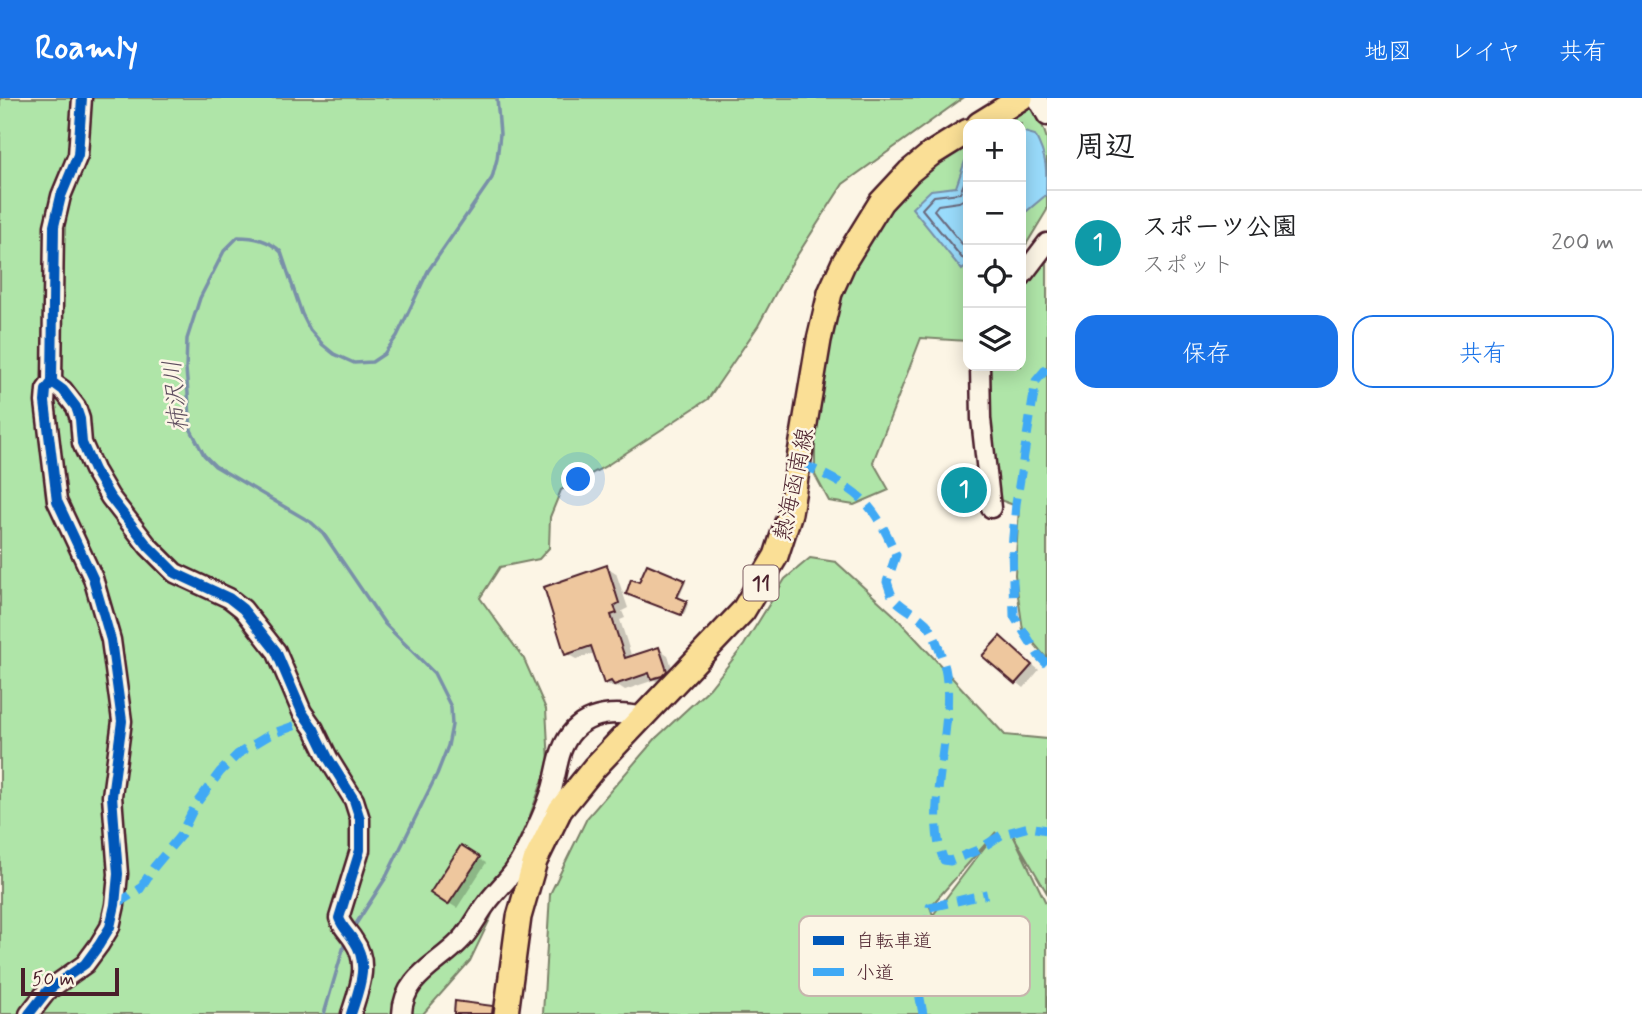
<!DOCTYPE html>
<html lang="ja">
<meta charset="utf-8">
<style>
:root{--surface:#fff;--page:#f2f2f2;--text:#202124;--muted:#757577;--line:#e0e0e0;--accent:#1a73e8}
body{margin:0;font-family:Mynerve,"Klee One",sans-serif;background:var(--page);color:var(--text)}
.controls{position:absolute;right:21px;top:21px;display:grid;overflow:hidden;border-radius:14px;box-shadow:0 4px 18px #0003}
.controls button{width:63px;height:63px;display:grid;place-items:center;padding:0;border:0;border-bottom:2px solid var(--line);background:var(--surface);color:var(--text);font:35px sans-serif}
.scale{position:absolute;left:21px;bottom:18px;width:98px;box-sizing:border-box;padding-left:7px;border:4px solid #4a1f2b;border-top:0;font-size:19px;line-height:24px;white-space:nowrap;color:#4a1f2b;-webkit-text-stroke:5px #fcf5e5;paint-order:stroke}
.you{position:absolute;left:579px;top:382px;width:24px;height:24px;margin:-18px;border:5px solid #fff;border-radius:50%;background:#1a73e8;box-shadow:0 0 0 10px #1a73e833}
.badge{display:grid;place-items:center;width:46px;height:46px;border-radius:50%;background:var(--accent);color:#fff;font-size:23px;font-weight:700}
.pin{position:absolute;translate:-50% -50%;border:4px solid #fff;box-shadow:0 2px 7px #0006}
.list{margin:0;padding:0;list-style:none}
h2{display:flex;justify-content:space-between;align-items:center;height:91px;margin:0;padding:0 28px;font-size:30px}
h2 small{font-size:23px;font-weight:400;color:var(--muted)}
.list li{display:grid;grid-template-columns:46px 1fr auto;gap:21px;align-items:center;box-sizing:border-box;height:105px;padding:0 28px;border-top:2px solid var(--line)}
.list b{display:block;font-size:26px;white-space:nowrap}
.list p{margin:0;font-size:23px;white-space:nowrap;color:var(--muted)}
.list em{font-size:23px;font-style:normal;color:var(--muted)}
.actions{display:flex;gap:14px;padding:21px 28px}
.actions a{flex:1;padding:16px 0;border:2px solid var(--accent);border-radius:21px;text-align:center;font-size:24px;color:var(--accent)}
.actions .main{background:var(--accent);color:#fff}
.icon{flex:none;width:38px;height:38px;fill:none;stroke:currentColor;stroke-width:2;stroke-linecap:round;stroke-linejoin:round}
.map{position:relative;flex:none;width:1047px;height:916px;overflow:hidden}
header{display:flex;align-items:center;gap:42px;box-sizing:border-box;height:98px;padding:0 35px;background:var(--accent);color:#fff}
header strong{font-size:33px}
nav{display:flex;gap:38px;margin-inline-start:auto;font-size:24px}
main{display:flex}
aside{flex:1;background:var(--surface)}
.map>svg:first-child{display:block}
.green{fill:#afe5a8;stroke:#7c826a;stroke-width:2;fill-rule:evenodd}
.water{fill:#99dbfb;stroke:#7990a8;stroke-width:2}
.shadow{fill:#0003}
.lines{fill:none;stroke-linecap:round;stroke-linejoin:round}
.shore{stroke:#6a6a7e;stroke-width:2}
.stream{stroke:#7990a8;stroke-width:3.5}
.building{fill:#eec79e;stroke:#4a1f2b;stroke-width:2}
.minor-casing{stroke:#4a1f2b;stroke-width:23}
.major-casing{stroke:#4a1f2b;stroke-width:28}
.minor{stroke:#fcf5e5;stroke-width:18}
.major{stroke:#fadf96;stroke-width:23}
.quiet{stroke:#3fa9f5;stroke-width:9;stroke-dasharray:18 9;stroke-linecap:butt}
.cycleway-casing{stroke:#fcf5e5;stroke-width:15}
.cycleway{stroke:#0057b8;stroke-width:10}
.labels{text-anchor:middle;stroke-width:5;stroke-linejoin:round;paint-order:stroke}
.shield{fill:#fcf5e5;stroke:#7f5f63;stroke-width:2}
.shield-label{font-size:21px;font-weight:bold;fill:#4a1f2b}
.street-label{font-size:23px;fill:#4a1f2b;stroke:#fcf5e5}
.water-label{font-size:24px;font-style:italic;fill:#5e4e5f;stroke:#fcf5e5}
.key{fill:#fcf5e5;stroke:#c7b5ad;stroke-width:2}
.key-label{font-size:19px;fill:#4a1f2b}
</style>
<header>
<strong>Roamly</strong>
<nav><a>地図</a><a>レイヤ</a><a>共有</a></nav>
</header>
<main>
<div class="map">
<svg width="1047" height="916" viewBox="0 0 1047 916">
<rect width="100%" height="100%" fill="#fcf5e5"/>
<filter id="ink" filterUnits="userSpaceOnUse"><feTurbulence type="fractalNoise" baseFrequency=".0143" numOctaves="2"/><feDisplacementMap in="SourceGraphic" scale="14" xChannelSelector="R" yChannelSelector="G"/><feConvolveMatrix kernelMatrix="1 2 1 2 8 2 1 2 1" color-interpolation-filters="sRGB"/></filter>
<g filter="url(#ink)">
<!-- green -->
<path class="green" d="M0,0H963L843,86L789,170L758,228L708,301L606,368L561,392L550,419L549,450L539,461L500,469L480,500L524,561L546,611L549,665L529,720L505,773L491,819L470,863L423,916H0Z
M1033,0L1047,41V112L1021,155V26H992Z
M968,43V241L967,243L921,240L873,364L889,392L854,407L829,403L815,377V329L842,185L882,120L923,76Z
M1047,162V561L1023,532L1015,477L1019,409L992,399L990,268H1021V190Z
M810,460L836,464L894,517L1005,637L1047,641V795L1013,737L1047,807V916H543L550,796L587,720L656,640L710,590L744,547L785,481ZM996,734L933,817L930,809Z"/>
<!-- water -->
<path class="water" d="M1021,33L1035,37C1047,60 1047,71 1046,97L1021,118Z
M968,61V167L962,172L912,110L931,92L956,89L965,63Z"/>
<!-- shadow -->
<path class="shadow" d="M648,468L686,484L678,502L688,506L684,517L628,495L640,486Z
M607,469L616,475L628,510L622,513L625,520L620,522L632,560L659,551L668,557L675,579L662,586L654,582L625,592L619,588L615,590L605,585L595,555L576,561L567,556Z
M1000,540L1039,572L1024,590L985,558Z
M461,750L486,765L457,810L432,795Z"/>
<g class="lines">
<!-- shore -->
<path class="shore" d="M968,76L960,95L934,98L922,111L962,160L968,162
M968,99L959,104L938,107L934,112L968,153"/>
<!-- stream -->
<path class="stream" d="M352,832L385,781L437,676L448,648L452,627L451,609L434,575L385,526L323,435L312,425L215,368L204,357L191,332L186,271L187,241L200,200L224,153L238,139C255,139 269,142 281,154L302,216L310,232L323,247L334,256L354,265L372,264L384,256L397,238L428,173L492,80L497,61L500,36L497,0
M324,916L346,841"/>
</g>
<!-- building -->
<path class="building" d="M647,466L685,482L677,499L687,503L681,517L626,496L631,481L639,484Z
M607,467L619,505L614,508L617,515L611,517L625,560L659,549L667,573L662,578L651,581L649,575L614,587L611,583L604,586L591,548L565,557L544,489Z
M1000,538L1032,567L1015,586L982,558Z
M461,747L480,759L448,807L430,795Z
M455,903L493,908L492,916H454Z"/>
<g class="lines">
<!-- minor casing -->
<g class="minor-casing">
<path id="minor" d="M1037,0L1047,18
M1021,179L1047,145
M980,268L981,321L991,410
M52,284L63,292L76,309L80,321L82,345L94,372L110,399L148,448L175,475L229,500L243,511L276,553L302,614L314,631L328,660L354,702L360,721V752L339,820C343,831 349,834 354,843C370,866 359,891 351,916
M29,916L47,893L85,866L99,847L110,829L115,807L118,776L112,698L122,623L111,542L93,480L57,403L45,304L46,292L52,284L54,128L61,98L78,57L82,0
M402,916C403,879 437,867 459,844C471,833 477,818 487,805C495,794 506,784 514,773C527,753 545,713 552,691C558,670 558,649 574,632C592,613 620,614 644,619"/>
</g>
<!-- major casing -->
<g class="major-casing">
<path id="major" d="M979,26L1021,0
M506,916L519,819L535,763L560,712L594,670L743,513L776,458L790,415L819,242L830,195L844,164L881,104L909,74L931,56L968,33"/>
</g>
<!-- minor -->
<use href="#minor" class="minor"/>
<!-- major -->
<use href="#major" class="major"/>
<!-- quiet -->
<path class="quiet" d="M1047,270L1036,283L1016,406L1012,450L1014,518L1039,558L1047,566
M800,365C854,390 872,399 896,457L887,484C889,488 890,495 893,499C902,511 921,517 930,530C936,540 942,559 945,570C957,626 922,715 944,762L950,763L978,752L1003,736L1029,729L1047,732
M115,807L140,791L154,769L180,738L196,706L220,674L238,656L271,636L308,623
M923,916L919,895L930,809L987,796"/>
<!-- cycleway casing -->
<g class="cycleway-casing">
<path id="cycleway" d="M52,284L63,292L76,309L80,321L82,345L94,372L110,399L148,448L175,475L229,500L243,511L276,553L302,614L314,631L328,660L354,702L360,721V752L339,820C343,831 349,834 354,843C370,866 359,891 351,916
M29,916L47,893L85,866L99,847L110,829L115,807L118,776L112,698L122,623L111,542L93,480L57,403L45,304L46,292L52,284L54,128L61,98L78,57L82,0"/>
</g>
<!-- cycleway -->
<use href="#cycleway" class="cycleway"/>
</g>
</g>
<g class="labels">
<!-- shield labels -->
<rect class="shield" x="743.5" y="467.5" width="35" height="35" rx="5"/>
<g class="shield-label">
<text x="761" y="492">11</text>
</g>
<!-- street labels -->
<g class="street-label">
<text transform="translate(793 386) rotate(-78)" y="8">熱海函南線</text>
</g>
<!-- water labels -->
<g class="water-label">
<text transform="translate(175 298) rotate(-96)" y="8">柿沢川</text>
</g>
</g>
<!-- legend -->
<rect x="799" y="818" width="231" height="80" rx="10" class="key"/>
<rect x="813" y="838" width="31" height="9" fill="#0057b8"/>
<rect x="813" y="870" width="31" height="8" fill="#3fa9f5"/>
<g class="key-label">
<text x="856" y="849">自転車道</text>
<text x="856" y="881">小道</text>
</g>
</svg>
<div class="controls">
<button>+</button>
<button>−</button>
<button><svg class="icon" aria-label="locate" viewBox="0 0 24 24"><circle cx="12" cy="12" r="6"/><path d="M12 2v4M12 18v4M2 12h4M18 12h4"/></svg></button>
<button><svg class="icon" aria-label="layers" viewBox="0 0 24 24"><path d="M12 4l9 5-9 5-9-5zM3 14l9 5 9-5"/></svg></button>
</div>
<div class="scale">50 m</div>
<div class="you"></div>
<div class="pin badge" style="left:964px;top:392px;background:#0f9aa8">1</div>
</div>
<aside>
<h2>周辺<small></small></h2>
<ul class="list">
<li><span class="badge" style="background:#0f9aa8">1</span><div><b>スポーツ公園</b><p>スポット</p></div><em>200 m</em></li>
</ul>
<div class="actions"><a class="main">保存</a><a>共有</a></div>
</aside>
</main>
